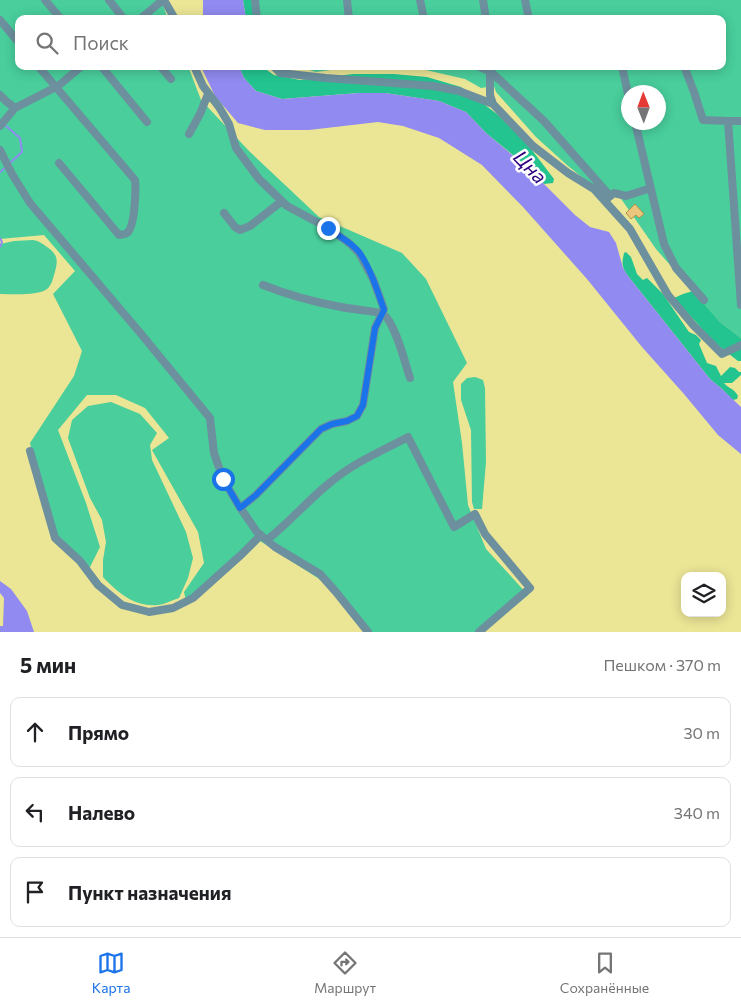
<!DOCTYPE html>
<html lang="ru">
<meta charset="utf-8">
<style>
:root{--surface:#fff;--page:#f6f6f6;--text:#202124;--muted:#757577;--line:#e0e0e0;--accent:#1a73e8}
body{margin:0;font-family:Commissioner,sans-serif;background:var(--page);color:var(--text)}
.controls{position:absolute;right:15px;bottom:15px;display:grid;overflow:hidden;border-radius:10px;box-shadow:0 2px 12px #0003}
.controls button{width:45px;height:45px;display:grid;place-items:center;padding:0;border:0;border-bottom:1px solid var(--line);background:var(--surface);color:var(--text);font:25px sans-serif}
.compass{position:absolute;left:621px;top:85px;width:45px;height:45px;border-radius:50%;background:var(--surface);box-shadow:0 2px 12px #0003;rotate:359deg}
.stop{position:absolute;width:15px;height:15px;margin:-11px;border:4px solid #1a73e8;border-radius:50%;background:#fff}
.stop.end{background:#1a73e8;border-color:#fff;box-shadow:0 1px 5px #0008}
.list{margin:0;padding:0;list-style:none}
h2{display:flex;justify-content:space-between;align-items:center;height:65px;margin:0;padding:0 20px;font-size:21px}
h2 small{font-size:16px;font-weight:400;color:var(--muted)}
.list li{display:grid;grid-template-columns:32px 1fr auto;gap:15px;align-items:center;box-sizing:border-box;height:70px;margin:0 10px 10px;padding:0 10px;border:1px solid var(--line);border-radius:10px}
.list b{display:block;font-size:19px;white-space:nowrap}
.list em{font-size:16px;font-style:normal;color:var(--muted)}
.icon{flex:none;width:28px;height:28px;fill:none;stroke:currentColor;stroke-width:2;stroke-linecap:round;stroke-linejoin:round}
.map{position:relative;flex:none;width:741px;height:632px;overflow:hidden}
.search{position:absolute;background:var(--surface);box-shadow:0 2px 12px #0003;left:15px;right:15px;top:15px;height:55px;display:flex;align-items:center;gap:12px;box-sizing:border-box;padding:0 18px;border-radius:10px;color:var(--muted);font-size:19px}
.sheet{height:305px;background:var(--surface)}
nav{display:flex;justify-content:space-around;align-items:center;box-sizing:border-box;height:70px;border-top:1px solid var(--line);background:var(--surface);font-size:14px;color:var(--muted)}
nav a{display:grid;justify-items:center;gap:2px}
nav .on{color:var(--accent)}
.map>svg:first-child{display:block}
.green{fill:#49ce9c;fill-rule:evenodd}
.forest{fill:#23c490}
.water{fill:#918af0}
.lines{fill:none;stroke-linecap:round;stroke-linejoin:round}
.stream{stroke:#918af0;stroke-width:2}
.building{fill:#ebc77e;stroke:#b29047}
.minor{stroke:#6c909e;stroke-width:8}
.route{stroke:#1a73e8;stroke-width:6}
.labels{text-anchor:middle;stroke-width:5;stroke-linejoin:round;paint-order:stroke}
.water-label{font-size:20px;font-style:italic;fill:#2d007f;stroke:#fff}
</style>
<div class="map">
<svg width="741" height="632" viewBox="0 0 741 632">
<rect width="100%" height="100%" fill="#ebe596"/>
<!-- green -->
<path class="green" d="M0,0H161L168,19H19V66H188L201,100L249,151L319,217L402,253L426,279L467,363L453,382L462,443L468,505L486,549L528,595L483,632H364L324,582L260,541L187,605L184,592L204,563L198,532L152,450L169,438L145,408L116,395H87L58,430L86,503L100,547L88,571L53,540L30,443L74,376L82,351L53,294L75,271L44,235L0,239Z
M258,0H741V338L720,322L656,249L615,190L606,196L568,166L536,137L496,92L494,86L481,88L465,79L417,68L338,69L316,72L295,66H722V19H260ZM628,92H658V122H628Z
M33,240C39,241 43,244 47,247C59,255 58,262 54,275C53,279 51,286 47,289C38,296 12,294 0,294V244L14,241Z
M475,377L483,380L485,388L486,462L482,509H474L472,502L471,430L461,400V384L467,378Z
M111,402L140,414L157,433L150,445L152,460L186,532L193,558L188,578L179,598C172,600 164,605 157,605C134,607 117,592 103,577V560L106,542L102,520L90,498L68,438L72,420L88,406Z"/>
<!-- forest -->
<path class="forest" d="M243,0H254L255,19H246Z
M239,66H264V68L274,75L300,80L353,74H394L427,77L461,87L497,114L525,141L554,179L553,183L544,184L529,168L486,133L466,112L439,101L385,93H359L282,99L256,91L244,78Z
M626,252L631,257L637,274L643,280L647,278L663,294L689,332L696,335L701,340L699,344L707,363L716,366L721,376L730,367L735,368L739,372H741V375L732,383H724C729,389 734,388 738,396L737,399L733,400L722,389L710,379L628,276C621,266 622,263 624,253Z
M693,291L720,322L741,338V361H738L715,343L674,298L683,294Z"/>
<!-- water -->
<path class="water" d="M203,0H243L246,19H199L203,16Z
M202,66H239L244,78L256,91L282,99L359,93H385L439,101L466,112L486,133L529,169L575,215L590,227L609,232L616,243L623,268L628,276L710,379L722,389L741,407V454L718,435L684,394L642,347L587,279L523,207L482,165L439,138L403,126L378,122L309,130H265L238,123L215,96L202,69Z
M0,581L11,589L27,611L34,632H0V626H3L4,598L0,593Z"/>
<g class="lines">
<!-- stream -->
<path class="stream" d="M6,126L20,138L22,152L11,162
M0,172L6,167
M0,238L2,242L0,247"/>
</g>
<!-- building -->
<path class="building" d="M635,204L644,214L639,218L636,215L631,219L626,213Z"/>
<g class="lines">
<!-- minor -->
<path class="minor" d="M45,0L61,19
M109,0L124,19
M164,0L175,19
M255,0L257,19
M347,0L349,19
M420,0L424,19
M483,0L486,19
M525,0L529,19
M140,19L163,0
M0,20L19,43
M38,66L135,180C136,190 135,227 127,233C124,235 123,234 119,235L59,163
M101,66L147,122
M160,66L171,79
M194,66L203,86L219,107L229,124L236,148L259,179L287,206L328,228L349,243L359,253L373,279L384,309L375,328L363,405L357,416L347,421L332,424L321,429L256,495L240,508
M273,66L280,73L326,78L433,86L459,91L493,104L533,146L568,173L594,189L630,229L668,295L693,325L722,354L741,345
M478,66L491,72L544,121L610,196
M622,66L628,94
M684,66L694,92L703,120L728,121
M490,71V95L493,104
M0,95L7,102L15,108
M741,121H728L741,305
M635,122L664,244L676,268L704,300
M0,126L15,108L58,86L82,66
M189,134L200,114L208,94
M0,150L12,174L30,203L142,335L210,418L214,453L223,479L239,506L257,532L275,547L320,574L336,592L368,632
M608,198L614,193L626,196L651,188
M224,213L235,227L240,230L250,226L282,201
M263,285C288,295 314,302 341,307C349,309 378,311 383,314C395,322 405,363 410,378
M30,451L55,538L80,561L98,585L122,605L149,612L173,608L193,598L242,554L261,535
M267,540C290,522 309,499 332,481C355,462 382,451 408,437L454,527L475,514L485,534L530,588L479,632"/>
</g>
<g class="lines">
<!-- route -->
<path class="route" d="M223,479L240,508L256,495L321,429L332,424L347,421L357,416L363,405L375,328L384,310C378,292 370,267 359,252C351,242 338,236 328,228"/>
</g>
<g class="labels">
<!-- water labels -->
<g class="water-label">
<text transform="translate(530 167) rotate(46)" y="7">Цна</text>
</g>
</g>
</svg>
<div class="controls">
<button><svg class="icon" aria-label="layers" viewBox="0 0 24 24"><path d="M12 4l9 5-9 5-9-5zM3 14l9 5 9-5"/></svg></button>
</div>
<svg class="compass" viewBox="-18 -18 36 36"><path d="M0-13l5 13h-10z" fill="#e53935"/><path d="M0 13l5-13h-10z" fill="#757577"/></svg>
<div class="stop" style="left:223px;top:479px"></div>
<div class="stop end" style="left:328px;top:228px"></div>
<div class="search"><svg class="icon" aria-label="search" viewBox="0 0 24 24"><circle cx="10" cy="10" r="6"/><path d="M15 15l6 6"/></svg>Поиск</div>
</div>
<section class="sheet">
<h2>5 мин<small>Пешком · 370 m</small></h2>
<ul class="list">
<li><svg class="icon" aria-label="ahead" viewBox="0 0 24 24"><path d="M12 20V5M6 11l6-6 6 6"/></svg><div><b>Прямо</b></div><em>30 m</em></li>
<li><svg class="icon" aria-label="left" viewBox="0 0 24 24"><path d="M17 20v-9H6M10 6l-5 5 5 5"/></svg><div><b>Налево</b></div><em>340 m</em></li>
<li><svg class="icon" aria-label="arrive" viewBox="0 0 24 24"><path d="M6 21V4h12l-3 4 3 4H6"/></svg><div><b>Пункт назначения</b></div></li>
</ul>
</section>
<nav>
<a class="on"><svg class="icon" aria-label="map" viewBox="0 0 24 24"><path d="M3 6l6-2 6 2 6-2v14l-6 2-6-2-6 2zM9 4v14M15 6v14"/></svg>Карта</a>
<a><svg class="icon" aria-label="directions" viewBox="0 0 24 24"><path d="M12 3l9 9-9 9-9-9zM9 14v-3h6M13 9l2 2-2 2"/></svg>Маршрут</a>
<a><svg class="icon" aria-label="saved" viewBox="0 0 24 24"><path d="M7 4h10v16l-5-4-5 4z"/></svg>Сохранённые</a>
</nav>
